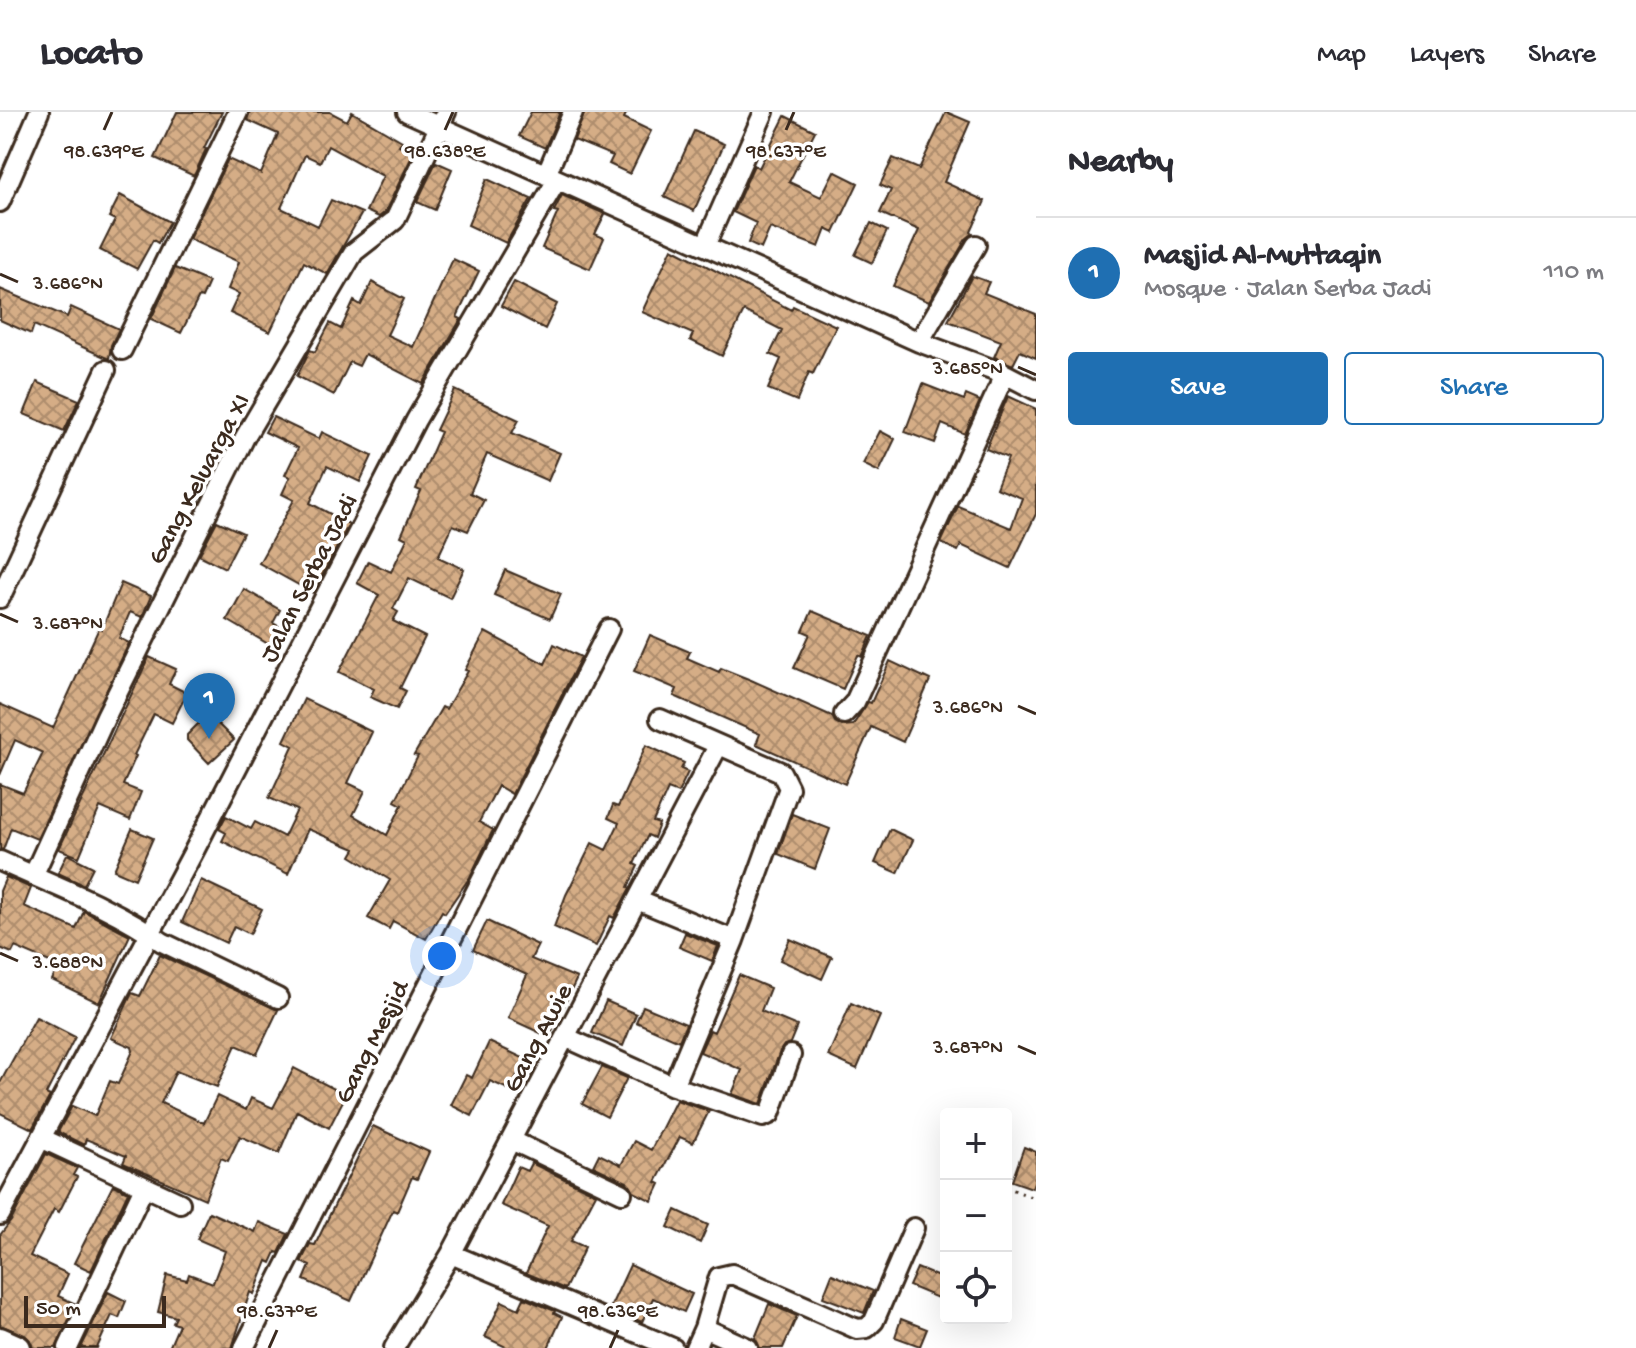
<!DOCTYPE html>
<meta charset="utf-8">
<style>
:root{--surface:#fff;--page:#f2f2f3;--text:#2b2b33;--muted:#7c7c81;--line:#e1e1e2;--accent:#1f6fb2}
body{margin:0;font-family:"Gochi Hand",sans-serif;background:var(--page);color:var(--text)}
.controls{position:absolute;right:24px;bottom:24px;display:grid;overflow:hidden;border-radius:8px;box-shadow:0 8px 32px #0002}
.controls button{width:72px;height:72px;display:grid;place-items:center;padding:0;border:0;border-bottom:2px solid var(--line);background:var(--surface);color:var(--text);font:40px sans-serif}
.scale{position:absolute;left:24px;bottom:20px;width:142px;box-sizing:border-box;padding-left:8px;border:4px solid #3b2a1e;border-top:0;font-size:22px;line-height:28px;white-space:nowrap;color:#3b2a1e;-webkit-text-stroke:6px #fff;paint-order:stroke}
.you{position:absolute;left:442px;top:844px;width:28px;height:28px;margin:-20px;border:6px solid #fff;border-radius:50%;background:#1a73e8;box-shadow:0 0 0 12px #1a73e833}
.badge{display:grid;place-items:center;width:52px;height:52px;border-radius:50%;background:var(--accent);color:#fff;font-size:26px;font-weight:700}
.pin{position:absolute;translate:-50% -66px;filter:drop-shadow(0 2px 4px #0008)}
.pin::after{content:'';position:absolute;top:42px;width:28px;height:24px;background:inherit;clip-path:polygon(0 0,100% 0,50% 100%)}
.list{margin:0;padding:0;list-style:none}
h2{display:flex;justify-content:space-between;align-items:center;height:104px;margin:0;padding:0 32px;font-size:34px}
h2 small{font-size:26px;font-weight:400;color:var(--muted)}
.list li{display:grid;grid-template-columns:52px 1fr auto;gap:24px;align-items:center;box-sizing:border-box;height:112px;padding:0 32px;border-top:2px solid var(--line)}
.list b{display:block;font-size:30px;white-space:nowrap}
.list p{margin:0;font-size:26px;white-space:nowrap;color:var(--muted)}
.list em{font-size:26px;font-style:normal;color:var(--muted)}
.actions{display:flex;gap:16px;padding:24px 32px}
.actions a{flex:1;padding:18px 0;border:2px solid var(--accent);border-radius:8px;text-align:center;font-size:28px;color:var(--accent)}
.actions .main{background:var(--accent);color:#fff}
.icon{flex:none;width:44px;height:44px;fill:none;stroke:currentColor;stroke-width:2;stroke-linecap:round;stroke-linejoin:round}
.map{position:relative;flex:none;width:1036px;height:1236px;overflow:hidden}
header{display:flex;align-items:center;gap:48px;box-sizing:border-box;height:112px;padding:0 40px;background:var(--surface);border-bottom:2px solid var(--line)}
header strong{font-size:38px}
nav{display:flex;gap:44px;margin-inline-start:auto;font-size:28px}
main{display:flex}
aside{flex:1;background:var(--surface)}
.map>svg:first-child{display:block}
.building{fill:url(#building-cross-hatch);stroke:#3b2a1e;stroke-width:2}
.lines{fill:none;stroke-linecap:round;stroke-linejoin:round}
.minor-casing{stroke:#3b2a1e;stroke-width:24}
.major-casing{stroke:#3b2a1e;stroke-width:30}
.path{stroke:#3b2a1e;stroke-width:3;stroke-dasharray:2 6;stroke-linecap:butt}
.minor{stroke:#fff;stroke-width:18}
.major{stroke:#fff;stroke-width:24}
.ticks{fill:none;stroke:#3b2a1e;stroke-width:3}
.labels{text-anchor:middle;stroke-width:7;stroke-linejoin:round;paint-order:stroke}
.street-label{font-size:26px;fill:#3b2a1e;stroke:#fff}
.ticks-label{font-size:20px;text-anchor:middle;fill:#3b2a1e;stroke:#fff;stroke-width:7;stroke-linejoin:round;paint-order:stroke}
</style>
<header>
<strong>Locato</strong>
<nav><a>Map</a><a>Layers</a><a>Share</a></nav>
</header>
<main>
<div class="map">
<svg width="1036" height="1236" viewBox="0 0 1036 1236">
<defs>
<pattern id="building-cross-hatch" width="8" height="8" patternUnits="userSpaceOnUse" patternTransform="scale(2)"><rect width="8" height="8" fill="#d5ad86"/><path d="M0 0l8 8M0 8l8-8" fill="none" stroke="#ae8d6d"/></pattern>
</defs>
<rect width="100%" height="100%" fill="#fff"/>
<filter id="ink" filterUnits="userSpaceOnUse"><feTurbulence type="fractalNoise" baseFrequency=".0125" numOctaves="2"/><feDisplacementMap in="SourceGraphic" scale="16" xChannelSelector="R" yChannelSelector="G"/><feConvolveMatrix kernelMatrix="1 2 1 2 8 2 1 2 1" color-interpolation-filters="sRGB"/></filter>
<g filter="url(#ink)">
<!-- building -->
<path class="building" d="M177,0H222L204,36L206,37L194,64L155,46Z
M250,0H330L347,9L352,0L402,29L399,33L414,40L385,100L379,105L366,99L383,64L328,34L320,50L305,43L281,96L318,114L331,88L362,101L327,162L304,150L270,220L230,201L239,182L228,177L239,150L189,127L228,47L261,62L278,22L247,8Z
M531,0H560L545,36L519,24Z
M585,0H627L624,6L651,19L630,62L609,52L613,44L574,28Z
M946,0L970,10L944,70L985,89L971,120L973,122L966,127L929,190L893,174L919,118L880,101L891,78L880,73L893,46L919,57Z
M785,4L815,19L789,70L821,85L834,59L858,71L834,121L826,117L819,135L770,116L761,137L748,131L756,111L733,100L754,53L759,56Z
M694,19L724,32L694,99L664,85Z
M436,50L452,57L435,98L417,90Z
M487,67L531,87L506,131L468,113Z
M120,83L170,110L158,131L153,128L137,157L100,138L115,108L109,105Z
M562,83L605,102L595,122L604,126L590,157L542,136L558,100L554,99Z
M871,111L887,119L872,151L855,143Z
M672,136L791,198L793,194L836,214L813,262L809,260L797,289L768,277L781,247L770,242L782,218L744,199L722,244L690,228L693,222L642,200Z
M453,147L479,159L457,205L461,207L423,272L365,242L359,254L350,250L334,283L297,264L310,238L315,240L330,211L341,217L354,189L361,193L372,170L404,187L387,223L413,235Z
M175,156L209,170L202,186L199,185L181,221L151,207Z
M972,164L989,170L984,181L1036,202V246L1020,239L1013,253L994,245L1001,229L948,209Z
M514,170L557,192L545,217L501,194Z
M0,177L67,205L71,195L119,217L111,233L109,247L34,213L31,222L0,208Z
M37,270L79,288L64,319L24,302Z
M923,272L964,288L966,283L980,289L965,322L942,312L935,331L905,320Z
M455,278L519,308L512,321L560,341L548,369L487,342L470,381L484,388L468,419L453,413L438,445L464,457L450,486L409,466L393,497L398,500L393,509L425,525L400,576L406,579L397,597L370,585L374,577L339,560L379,483L357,471L368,449L391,460L407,427L401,424L421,379L416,377L441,320L436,318Z
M1008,284L1036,297V402L1010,456L961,433L958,439L941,431L958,394L1011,416L1022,386L996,376L1008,346L986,337Z
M273,305L319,327L322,320L372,344L360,370L327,354L310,391L349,412L313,481L259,451L294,388L282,382L290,365L285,363L298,336L265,320Z
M880,319L895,327L879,360L863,352Z
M217,409L243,421L225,456L199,443Z
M505,458L561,482L550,507L494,483Z
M121,471L151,484L142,505L130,500L119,526L129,531L37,727L11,716L3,738L0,737V672L23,681L43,641L15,628L0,663V592L53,616L99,516L102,517Z
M244,477L280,498L273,511L280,515L270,533L227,508Z
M812,499L871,524L862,545L858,543L843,577L794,556L810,522L803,519Z
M485,520L545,552L554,532L581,545L512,682L498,674L479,710L493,718L470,765L445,801L442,799L426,827L393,809L389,817L368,806L390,768L351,744L355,737L308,717L288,762L222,729L226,721L219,717L226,704L251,717L255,710L284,725L297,698L269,686L293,634L284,629L304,587L372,620L348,671L365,679L353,703L387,723L402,693L395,689L418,644L414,643L442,595L446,597L468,559L465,558Z
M650,523L690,540L687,546L719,560L721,556L751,568L832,604L835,610L842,614L853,613L868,590L871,591L890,549L930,568L903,630L871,615L845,672L756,632L760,622L674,584L677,577L634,559Z
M149,545L176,557L169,572L187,581L172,611L154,602L134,643L136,644L123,673L141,680L130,708L100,695L79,745L59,737Z
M208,602L234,628L209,651L187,628V623Z
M646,633L684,651L681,657L688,660L678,681L668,677L653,710L659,712L654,726L648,723L634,752L638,754L628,775L630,776L614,806L610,804L596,834L554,815L566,783L592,731L606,738L619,711L608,706L613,693L618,695Z
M792,702L830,717L815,757L778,742Z
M132,717L153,726L135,767L114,758Z
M890,717L913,728L898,761L875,751Z
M67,742L93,755L84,773L58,761Z
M6,765L31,776L24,794L76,817L84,799L130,823L99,891L52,868L59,854L15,835L12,841L0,836V779Z
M201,768L262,797L250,822L234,814L226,831L182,810Z
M487,809L538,833L531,847L577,866L549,925L508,906L527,863L473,838Z
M685,821L718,834L712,849L679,835Z
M790,827L832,845L822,867L780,848Z
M160,843L278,898L257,942L236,933L217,975L176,959L161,991L204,1011L217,984L246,998L251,986L273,996L294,956L346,983L329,1016L297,999L279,1041L240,1024L228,1049L221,1046L205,1087L123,1051L126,1044L86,1027L84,1033L58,1020L72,994L95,1004L110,969L118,972L133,939L132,935L111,926L132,881L140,884Z
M739,863L770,876L761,899L797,914L790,931L784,933L780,939L761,992L732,982L742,958L700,940L710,918L714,920Z
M606,889L636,902L623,934L592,921Z
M851,891L880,904L857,957L828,944Z
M643,894L686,912L679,929L636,910Z
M36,905L75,925L46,982L50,984L32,1017L0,1001V971Z
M489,930L525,947L510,978L490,969L472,1004L451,993L466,963L472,966Z
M602,955L627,966L607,1005L582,992Z
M676,988L709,999L693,1031L680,1025L656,1070L660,1072L652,1089L634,1080L627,1070L593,1054L599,1042L621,1053L634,1029L651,1038Z
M373,1014L429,1040L417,1067L412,1065L397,1100L393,1098L351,1189L304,1168L310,1154L301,1150L310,1132L315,1133Z
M1024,1035L1036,1040V1064L1032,1076L1012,1069Z
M46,1042L77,1056L73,1063L77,1065L59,1100L54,1097L30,1144L68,1162L58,1184L76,1192L56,1236H33L30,1228L25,1223L0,1213V1123L11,1109Z
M531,1051L596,1082L571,1129L585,1135L565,1177L526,1161L548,1114L501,1093L518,1055L527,1059Z
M113,1073L128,1080L91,1159L74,1151Z
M676,1098L708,1113L700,1131L668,1115Z
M209,1100L255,1120L259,1110L288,1122L279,1141L276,1140L271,1151L267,1149L254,1182L250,1180L232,1236H169L179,1213L173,1211L176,1205L158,1200L167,1163L187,1168L189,1162L213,1171L225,1139L197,1127Z
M630,1153L692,1182L684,1200L653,1186L642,1210L610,1196Z
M917,1156L946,1168L940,1187L909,1174Z
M832,1162L873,1179L864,1201L823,1185Z
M108,1180L126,1189L119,1206L112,1203L97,1236H81Z
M524,1186L555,1199L554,1201L562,1205L548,1236H508L485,1225L502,1189L519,1197Z
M769,1192L797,1204L783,1236H760L755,1226Z
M901,1207L927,1217L920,1234L895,1225Z"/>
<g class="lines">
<!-- minor casing -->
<g class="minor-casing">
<path id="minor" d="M407,0L919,230L1005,262L1036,278
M546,63L573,0
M0,90L39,0
M705,134L764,0
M919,230L976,133
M122,238L238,0
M0,486L106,258
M844,602L855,590L1005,262
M660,607L781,660L789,676L734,828L673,974
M0,749C51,772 118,797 162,830L278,886
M33,764L106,604L245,325L354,140L395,108L446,0
M637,788L734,828
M565,925L673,974L763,1005L770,1002L791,943
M41,1026L180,1091
M511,1028L622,1081
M0,1103L194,739L416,308L557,68
M451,1142L673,1236
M704,1216L719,1165L732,1162L857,1217L867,1216L874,1209L914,1116
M68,1236L144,1075
M244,1236L609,517
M394,1236L451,1142L718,634
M695,1236L704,1216L748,1236"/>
</g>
<!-- major casing -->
<g class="major-casing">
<path id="major" d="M0,1228L18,1236"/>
</g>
<!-- path -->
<path class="path" d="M1006,1075L1036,1087"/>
<!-- minor -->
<use href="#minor" class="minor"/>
<!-- major -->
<use href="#major" class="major"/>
</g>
</g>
<!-- ticks -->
<path class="ticks" d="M104,18L112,0M445,18L453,0M786,18L794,0M0,162L18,170M1018,255L1036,263M0,502L18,510M1018,594L1036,602M0,841L18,849M1018,934L1036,942M269,1236L277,1218M610,1236L618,1218"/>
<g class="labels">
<!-- street labels -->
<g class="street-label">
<text transform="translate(197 366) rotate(-62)" y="9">Gang Keluarga XI</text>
<text transform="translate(307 465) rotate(-63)" y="9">Jalan Serba Jadi</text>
<text transform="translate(536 925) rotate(-62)" y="9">Gang Awie</text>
<text transform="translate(370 929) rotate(-63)" y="9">Gang Mesjid</text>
</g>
</g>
<g class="ticks-label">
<text x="104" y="45">98.639°E</text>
<text x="445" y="45">98.638°E</text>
<text x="786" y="45">98.637°E</text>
<text x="68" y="177">3.686°N</text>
<text x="968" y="262">3.685°N</text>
<text x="68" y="517">3.687°N</text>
<text x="968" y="601">3.686°N</text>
<text x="68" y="856">3.688°N</text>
<text x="968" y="941">3.687°N</text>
<text x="277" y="1205">98.637°E</text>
<text x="618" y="1205">98.636°E</text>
</g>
</svg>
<div class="controls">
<button>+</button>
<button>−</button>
<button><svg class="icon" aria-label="locate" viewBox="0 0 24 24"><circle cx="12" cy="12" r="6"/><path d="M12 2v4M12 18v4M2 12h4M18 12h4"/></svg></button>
</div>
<div class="scale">50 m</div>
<div class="you"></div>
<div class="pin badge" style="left:209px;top:627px">1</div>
</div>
<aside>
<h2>Nearby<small></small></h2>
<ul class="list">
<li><span class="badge">1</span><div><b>Masjid Al-Muttaqin</b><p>Mosque · Jalan Serba Jadi</p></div><em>110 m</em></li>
</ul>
<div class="actions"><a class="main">Save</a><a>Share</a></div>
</aside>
</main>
